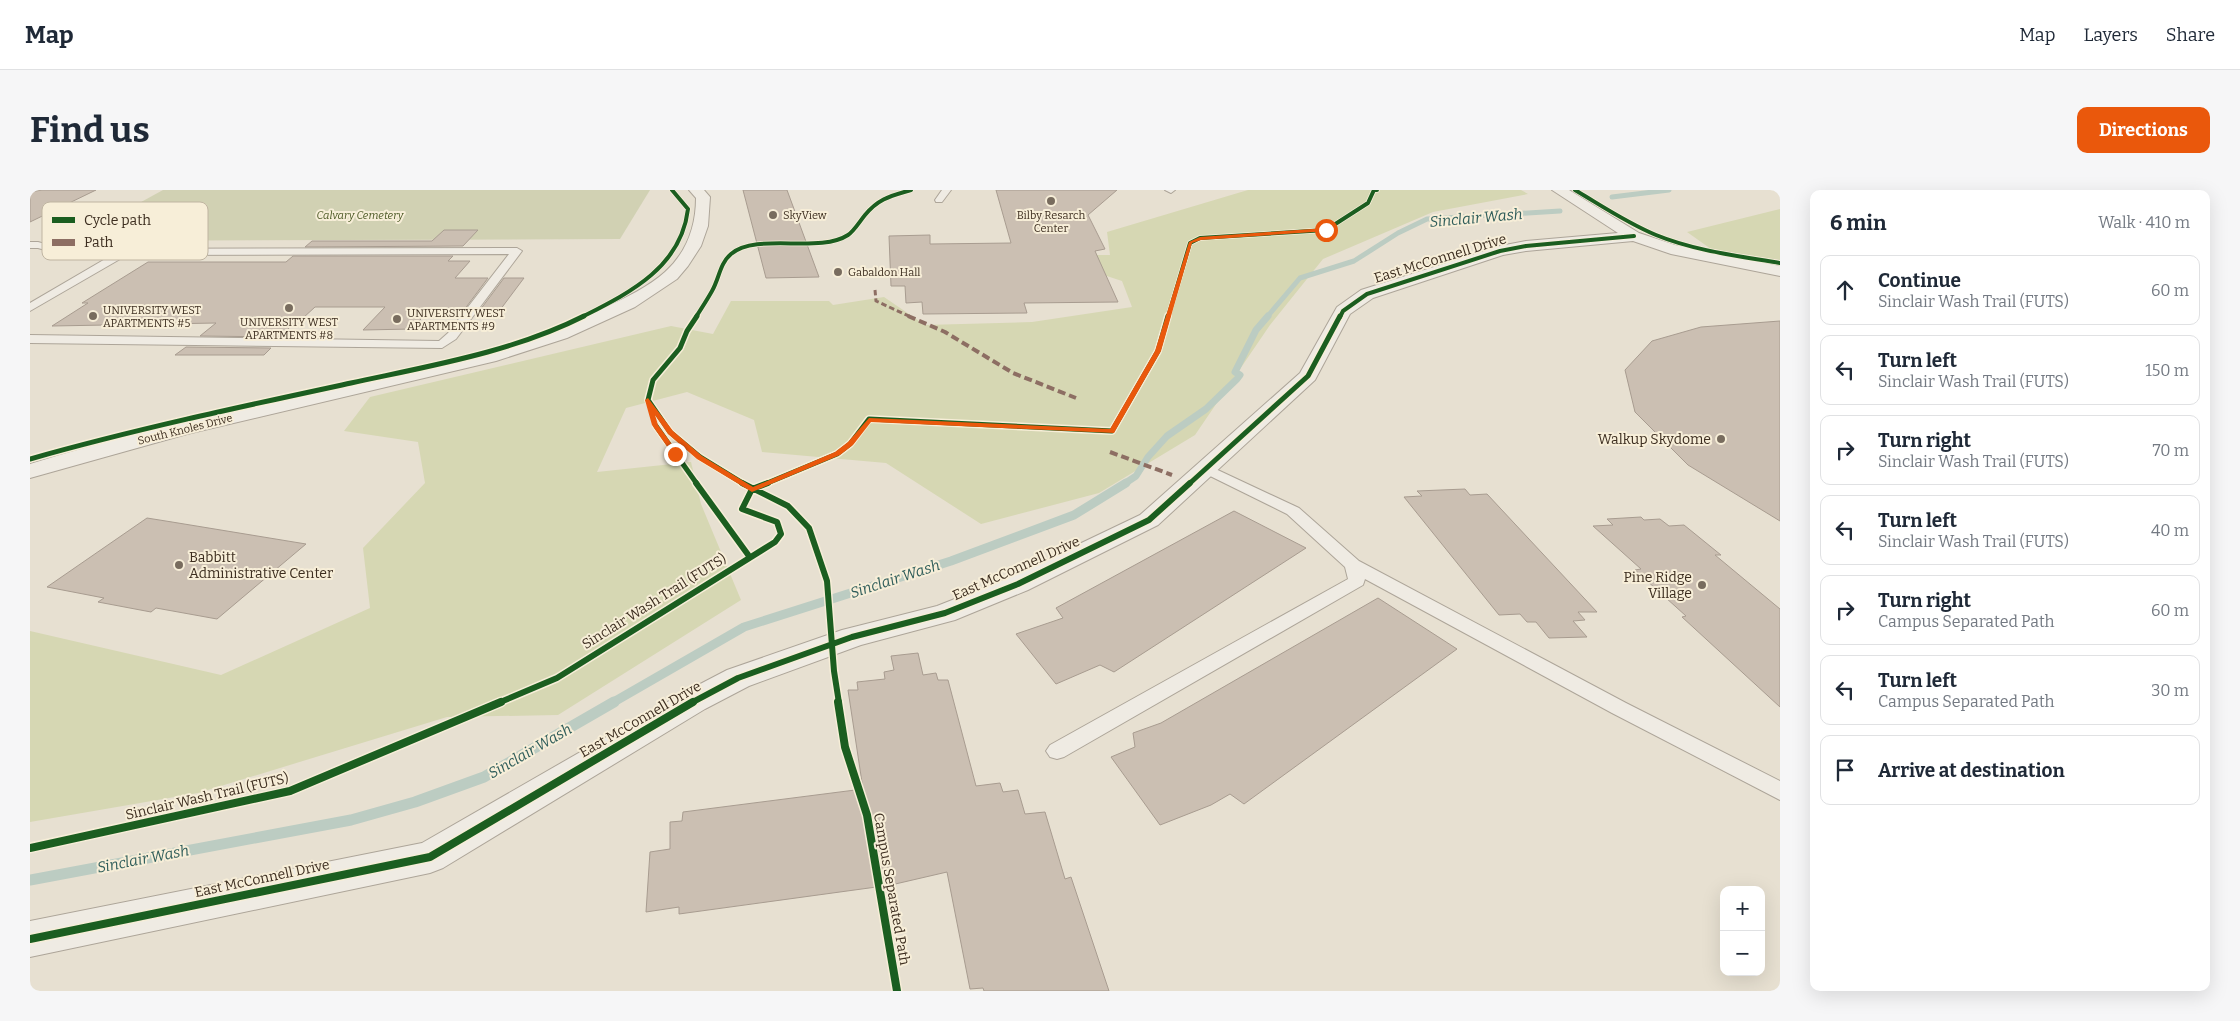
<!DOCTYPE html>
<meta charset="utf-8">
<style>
:root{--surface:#fff;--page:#f6f6f7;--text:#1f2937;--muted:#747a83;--line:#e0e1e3;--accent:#ea580c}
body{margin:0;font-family:Bitter,serif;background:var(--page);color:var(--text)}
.controls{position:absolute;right:15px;bottom:15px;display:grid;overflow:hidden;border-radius:10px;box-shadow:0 5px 20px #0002}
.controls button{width:45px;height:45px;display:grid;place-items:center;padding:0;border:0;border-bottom:1px solid var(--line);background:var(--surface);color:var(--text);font:25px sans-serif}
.stop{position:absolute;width:15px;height:15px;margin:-11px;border:4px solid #ea580c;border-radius:50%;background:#fff}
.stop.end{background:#ea580c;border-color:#fff;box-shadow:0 1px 5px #0008}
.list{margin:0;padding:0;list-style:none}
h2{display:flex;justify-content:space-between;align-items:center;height:65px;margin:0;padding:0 20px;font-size:21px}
h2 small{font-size:16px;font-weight:400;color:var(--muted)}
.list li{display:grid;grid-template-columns:32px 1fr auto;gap:15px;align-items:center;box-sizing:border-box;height:70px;margin:0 10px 10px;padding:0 10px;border:1px solid var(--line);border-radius:10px}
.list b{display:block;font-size:19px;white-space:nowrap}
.list p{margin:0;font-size:16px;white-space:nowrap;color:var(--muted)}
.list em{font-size:16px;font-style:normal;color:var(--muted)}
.icon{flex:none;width:28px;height:28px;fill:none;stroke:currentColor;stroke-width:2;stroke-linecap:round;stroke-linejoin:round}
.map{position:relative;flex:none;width:1750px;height:801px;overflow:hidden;border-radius:10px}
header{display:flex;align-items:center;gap:30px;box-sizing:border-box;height:70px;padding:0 25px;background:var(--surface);border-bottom:1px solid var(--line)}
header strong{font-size:24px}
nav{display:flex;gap:28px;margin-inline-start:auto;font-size:18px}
.intro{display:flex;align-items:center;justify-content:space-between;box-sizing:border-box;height:120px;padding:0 30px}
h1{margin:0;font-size:35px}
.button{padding:12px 22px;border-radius:10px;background:var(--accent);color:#fff;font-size:18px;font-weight:700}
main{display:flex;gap:30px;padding:0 30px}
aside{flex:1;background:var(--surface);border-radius:10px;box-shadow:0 5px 20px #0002}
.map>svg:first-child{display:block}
.green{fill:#d6d7b3}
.cemetery{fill:#d1d1b3}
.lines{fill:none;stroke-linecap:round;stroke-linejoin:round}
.stream-far3{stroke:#bcccc2;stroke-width:5}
.stream-far2{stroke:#bcccc2;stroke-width:7}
.stream-far1{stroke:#bcccc2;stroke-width:9}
.stream{stroke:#bcccc2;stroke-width:11}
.building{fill:#cbbfb2;stroke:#a89c90}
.service-casing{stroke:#ada599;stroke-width:2}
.tertiary-casing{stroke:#ada599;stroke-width:2}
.service{fill:#efebe3;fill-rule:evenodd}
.tertiary{fill:#efebe3;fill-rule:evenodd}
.quiet-far1{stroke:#8d6e63;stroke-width:3;stroke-dasharray:5.5 3;stroke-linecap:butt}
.quiet{stroke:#8d6e63;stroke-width:4;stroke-dasharray:8 4;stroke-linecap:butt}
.cycleway-far3-casing{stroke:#f7eed8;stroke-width:5.5}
.cycleway-far2-casing{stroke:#f7eed8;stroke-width:8}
.cycleway-far1-casing{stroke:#f7eed8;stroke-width:9}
.cycleway-casing{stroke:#f7eed8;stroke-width:11}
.cycleway-far3{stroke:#1b5e20;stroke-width:4}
.cycleway-far2{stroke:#1b5e20;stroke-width:5}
.cycleway-far1{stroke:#1b5e20;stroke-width:6}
.cycleway{stroke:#1b5e20;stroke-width:8}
.route{fill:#ea580c}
.poi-dot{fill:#786c5e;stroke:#f7eed8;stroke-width:2}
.labels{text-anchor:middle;stroke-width:4;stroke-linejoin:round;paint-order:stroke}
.far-park-label{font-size:11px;font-style:italic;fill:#4d5a26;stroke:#f7eed8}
.far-poi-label{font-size:11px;fill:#3d2e20;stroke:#f7eed8;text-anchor:start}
.far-street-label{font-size:11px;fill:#3d2e20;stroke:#f7eed8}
.street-label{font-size:14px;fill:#3d2e20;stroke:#f7eed8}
.poi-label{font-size:14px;fill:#3d2e20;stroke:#f7eed8;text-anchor:end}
.water-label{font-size:15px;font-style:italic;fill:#2f5d5a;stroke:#f7eed8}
.key{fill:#f7eed8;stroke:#bfb4a1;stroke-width:1}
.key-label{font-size:14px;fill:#3d2e20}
</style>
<header>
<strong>Map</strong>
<nav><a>Map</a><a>Layers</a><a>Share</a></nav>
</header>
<div class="intro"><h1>Find us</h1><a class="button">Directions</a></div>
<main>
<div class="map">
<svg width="1750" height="801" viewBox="0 0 1750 801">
<rect width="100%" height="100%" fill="#e7e0d1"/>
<!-- green -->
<path class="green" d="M1218,0H1491L1498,4L1403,22L1293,69L1240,135L1165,245L1069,303L951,334L856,273L732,262L724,230L657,202L596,218L567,282L661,272L671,314L711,410L528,525L417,527L168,603L0,632V441L191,485L340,418L333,358L395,293L388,252L314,241L340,207L641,136L683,144L701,111H799L803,115L854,107L895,135L1002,132L1102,117L1092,91L1031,71L1044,65H1080L1077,42Z
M1750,19V70L1681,59L1657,42Z"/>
<!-- cemetery -->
<path class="cemetery" d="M133,0H620L590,49L40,51Z"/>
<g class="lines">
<!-- stream-far3 -->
<path class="stream-far3" d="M1582,7L1639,0
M1237,127L1270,88L1324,71L1368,43L1397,29L1530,21"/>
<!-- stream-far2 -->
<path class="stream-far2" d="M1094,294L1106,286L1118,267L1137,246L1176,219L1207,189L1210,185L1205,182L1226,140L1238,126"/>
<!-- stream-far1 -->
<path class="stream-far1" d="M582,513L714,437L921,371L1044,325L1096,293"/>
<!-- stream -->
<path class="stream" d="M0,690L321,630L385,612L454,587L584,512"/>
</g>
<!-- building -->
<path class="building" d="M12,0H66L0,32V2Z
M713,0H757L789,87L736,88Z
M966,0H1087L1058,25L1075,59L1065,61L1088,112L994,113L997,123L893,124L892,112L876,113L875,96H861L859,46L900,45V54L981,53Z
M414,40H448L433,56L275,57L282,51H402Z
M263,66H423L418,71H440L425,88H458L434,120H399L382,139L333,140L355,117H285L273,128H268L251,147L170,146L186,133L22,136L58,113H52L118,72H256Z
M474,88H494L470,120H450Z
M1750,131V331L1658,275L1605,222L1595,180L1622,151L1671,137Z
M156,157L241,158L234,165H145Z
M1435,299L1440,305L1457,304L1567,422H1548L1555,430L1543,431L1557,447L1519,448L1506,432H1497L1490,424L1469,425L1374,307L1392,306L1387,301Z
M1204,321L1276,358L1084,482L1070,475L1026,494L986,444L1033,428L1026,418Z
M1611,327L1614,330L1630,329L1639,336L1654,335L1691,365H1685L1750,419V517L1652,427L1656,426L1605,380L1611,379L1563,336L1583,335L1577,329Z
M117,328L142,332L276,354L187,429L126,418L121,422L68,412L74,408L17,397Z
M1348,408L1427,459L1214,614L1200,604L1181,615L1130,635L1081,567L1105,557L1103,543L1131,533Z
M888,463L893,485L906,483L908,490H918L946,596L970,593L973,602L988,600L995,624L1015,622L1035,689L1041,687L1079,801H954L953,798L940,799L917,682L861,695L649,724V717L616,722L620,662L640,659V632L652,631L653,622L833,599L818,500H828L827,492L855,489L854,482L864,480L861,466Z"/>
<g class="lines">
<!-- service casing -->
<g class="service-casing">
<path id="service" d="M912,0H921L912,12H906L905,10Z
M1135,0H1145L1141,3Z
M0,52H8L33,59L487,58L492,61L426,149L412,158L0,153V145L409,151L418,143L479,64L97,65L0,121V113L82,65H33L8,58H0Z
M1177,275L1269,318L1329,371L1596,513L1750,591V610L1582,523L1335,389L1333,395L1034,567L1027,569L1020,567L1016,561L1020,555L1318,389L1315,377L1257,324L1172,282L1170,279L1172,276Z"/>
</g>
<!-- tertiary casing -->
<g class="tertiary-casing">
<path id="tertiary" d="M659,0H674L680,7L678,36L671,56L658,76L647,89L605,117L537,148L466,171L157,244L0,288V274C98,244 198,221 297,199C392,178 489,161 576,117C597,107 618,97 635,82C656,63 666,37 666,8Z
M1522,0H1539L1609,43L1645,55L1750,76V86L1641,64L1603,51L1496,61L1473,65L1343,108L1320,124L1285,190L1128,335L998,400L925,430L831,455L719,496L675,519L413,678L400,683L0,767V731L392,653L653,503L697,480L812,440L907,416L978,388L1110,325L1270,183L1307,117L1331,100L1470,56L1496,51L1588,43Z"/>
</g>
<!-- service -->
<use href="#service" class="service"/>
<!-- tertiary -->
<use href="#tertiary" class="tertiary"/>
<!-- quiet-far1 -->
<path class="quiet-far1" d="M845,100L846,111L881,127"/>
<!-- quiet -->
<path class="quiet" d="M878,126L915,142L983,183L1046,208
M1080,262L1142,285"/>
<!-- cycleway-far3 casing -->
<g class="cycleway-far3-casing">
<path id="cycleway-far3" d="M1545,0C1572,16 1597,33 1626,45C1665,61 1709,66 1750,73
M552,127C599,103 651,78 658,19L642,0
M666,127C671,119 677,110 682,101C689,89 690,73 701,64C727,42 789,64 818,45C824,41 830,31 835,25C849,8 861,6 881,0
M1138,127L1160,53L1170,48L1296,40L1338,13L1344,0H1347
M1310,127L1313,121L1337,104L1470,61L1496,56L1604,46"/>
</g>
<!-- cycleway-far2 casing -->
<g class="cycleway-far2-casing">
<path id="cycleway-far2" d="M667,126L657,141L650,158L623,190L618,210L640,242L670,267L714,294
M626,236L667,294
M0,269C106,239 214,216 321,193C399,176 483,162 554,126
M735,294L807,264L820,254L839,229L1082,241L1128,161L1138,126
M1159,294L1278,186L1310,126"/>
</g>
<!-- cycleway-far1 casing -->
<g class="cycleway-far1-casing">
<path id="cycleway-far1" d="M666,293L719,366
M712,293L758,316L779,338L797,391L804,481L809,513
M468,513L527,488L745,352L751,344L747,332L712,319L722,299L738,293
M661,513L708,488L822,447L915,423L988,394L1119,330L1160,293"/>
</g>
<!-- cycleway casing -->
<g class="cycleway-casing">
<path id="cycleway" d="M808,512L815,557L837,625L867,801
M0,658L260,601L471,512
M0,749L400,667L663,512"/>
</g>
<!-- cycleway-far3 -->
<use href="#cycleway-far3" class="cycleway-far3"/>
<!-- cycleway-far2 -->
<use href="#cycleway-far2" class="cycleway-far2"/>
<!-- cycleway-far1 -->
<use href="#cycleway-far1" class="cycleway-far1"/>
<!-- cycleway -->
<use href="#cycleway" class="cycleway"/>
</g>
<!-- route -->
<path class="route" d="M1296,38L1298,41L1171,50L1162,53L1131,161L1084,243L841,232L823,255L810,265L722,302L667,269L638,244L625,225L628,235L649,264L643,265L622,235L615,210L618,208L643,241L672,266L723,297L805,262L818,252L839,228L1080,239L1125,161L1159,52L1170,47Z"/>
<!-- markers -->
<g class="poi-dot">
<circle cx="1021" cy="11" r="5"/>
<circle cx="743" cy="25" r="5"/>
<circle cx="808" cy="82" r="5"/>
<circle cx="259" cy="118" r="5"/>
<circle cx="63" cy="126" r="5"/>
<circle cx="367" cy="129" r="5"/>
<circle cx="1691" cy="249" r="5"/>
<circle cx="149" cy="375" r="5"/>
<circle cx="1672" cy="395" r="5"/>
</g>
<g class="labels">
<!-- far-park labels -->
<g class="far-park-label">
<text x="330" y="29">Calvary Cemetery</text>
</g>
<!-- far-poi labels -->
<g class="far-poi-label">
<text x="753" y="29">SkyView</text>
<text x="1021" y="29" text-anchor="middle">Bilby Resarch<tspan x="1021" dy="13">Center</tspan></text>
<text x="818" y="86">Gabaldon Hall</text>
<text x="73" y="124">UNIVERSITY WEST<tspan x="73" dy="13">APARTMENTS #5</tspan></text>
<text x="377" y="127">UNIVERSITY WEST<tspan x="377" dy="13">APARTMENTS #9</tspan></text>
<text x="259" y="136" text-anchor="middle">UNIVERSITY WEST<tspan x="259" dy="13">APARTMENTS #8</tspan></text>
</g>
<!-- far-street labels -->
<g class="far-street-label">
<text transform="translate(155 239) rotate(-14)" y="4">South Knoles Drive</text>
</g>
<!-- street labels -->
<g class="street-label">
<text transform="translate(1410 68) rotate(-17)" y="5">East McConnell Drive</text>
<text transform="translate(986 378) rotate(-24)" y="5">East McConnell Drive</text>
<text transform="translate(624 411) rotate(-32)" y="5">Sinclair Wash Trail (FUTS)</text>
<text transform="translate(610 529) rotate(-30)" y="5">East McConnell Drive</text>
<text transform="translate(177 606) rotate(-13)" y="5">Sinclair Wash Trail (FUTS)</text>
<text transform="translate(232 688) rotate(-12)" y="5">East McConnell Drive</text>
<text transform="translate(862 699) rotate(80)" y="5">Campus Separated Path</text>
</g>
<!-- poi labels -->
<g class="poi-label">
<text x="1681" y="254">Walkup Skydome</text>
<text x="159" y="372" text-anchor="start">Babbitt<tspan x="159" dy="16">Administrative Center</tspan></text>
<text x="1662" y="392">Pine Ridge<tspan x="1662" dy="16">Village</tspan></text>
</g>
<!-- water labels -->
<g class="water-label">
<text transform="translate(1446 28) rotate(-5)" y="5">Sinclair Wash</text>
<text transform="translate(865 389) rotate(-18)" y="5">Sinclair Wash</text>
<text transform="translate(500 561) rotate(-30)" y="5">Sinclair Wash</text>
<text transform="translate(113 669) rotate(-11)" y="5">Sinclair Wash</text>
</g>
</g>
<!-- legend -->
<rect x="12" y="12" width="166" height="58" rx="8" class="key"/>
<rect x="22" y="27" width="23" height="6" fill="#1b5e20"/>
<rect x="22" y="49" width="23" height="7" fill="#8d6e63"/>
<g class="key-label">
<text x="54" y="35">Cycle path</text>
<text x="54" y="57">Path</text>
</g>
</svg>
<div class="controls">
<button>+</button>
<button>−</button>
</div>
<div class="stop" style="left:1296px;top:40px"></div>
<div class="stop end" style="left:645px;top:264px"></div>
</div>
<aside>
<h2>6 min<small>Walk · 410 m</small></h2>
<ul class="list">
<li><svg class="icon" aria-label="ahead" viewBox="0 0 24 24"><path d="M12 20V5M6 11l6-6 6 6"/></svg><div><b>Continue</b><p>Sinclair Wash Trail (FUTS)</p></div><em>60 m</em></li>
<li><svg class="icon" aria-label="left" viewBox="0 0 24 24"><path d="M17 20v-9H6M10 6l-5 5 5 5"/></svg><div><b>Turn left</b><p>Sinclair Wash Trail (FUTS)</p></div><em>150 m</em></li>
<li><svg class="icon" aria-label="right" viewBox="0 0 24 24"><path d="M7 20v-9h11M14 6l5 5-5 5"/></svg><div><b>Turn right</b><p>Sinclair Wash Trail (FUTS)</p></div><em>70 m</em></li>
<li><svg class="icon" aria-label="left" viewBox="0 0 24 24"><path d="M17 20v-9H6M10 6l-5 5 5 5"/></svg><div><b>Turn left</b><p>Sinclair Wash Trail (FUTS)</p></div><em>40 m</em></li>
<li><svg class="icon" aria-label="right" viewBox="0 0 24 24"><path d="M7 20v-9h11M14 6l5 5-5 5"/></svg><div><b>Turn right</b><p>Campus Separated Path</p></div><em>60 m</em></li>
<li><svg class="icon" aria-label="left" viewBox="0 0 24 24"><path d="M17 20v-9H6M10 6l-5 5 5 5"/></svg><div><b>Turn left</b><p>Campus Separated Path</p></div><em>30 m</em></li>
<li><svg class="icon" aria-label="arrive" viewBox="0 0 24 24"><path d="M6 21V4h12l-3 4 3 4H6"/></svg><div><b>Arrive at destination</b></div></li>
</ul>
</aside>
</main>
